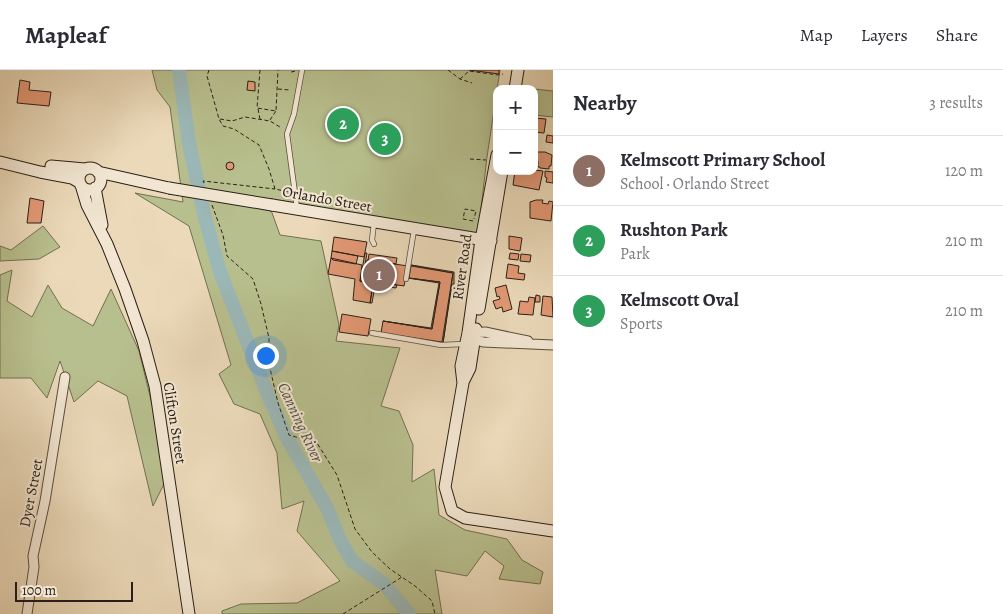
<!DOCTYPE html>
<meta charset="utf-8">
<style>
:root{--surface:#fff;--page:#f2f2f3;--text:#2b2b33;--muted:#7c7c81;--line:#e1e1e2;--accent:#8f2418}
body{margin:0;font-family:Alegreya,serif;background:var(--page);color:var(--text)}
.controls{position:absolute;right:15px;top:15px;display:grid;overflow:hidden;border-radius:10px;box-shadow:0 5px 20px #0002}
.controls button{width:45px;height:45px;display:grid;place-items:center;padding:0;border:0;border-bottom:1px solid var(--line);background:var(--surface);color:var(--text);font:25px sans-serif}
.scale{position:absolute;left:15px;bottom:12px;width:118px;box-sizing:border-box;padding-left:5px;border:2px solid #2a2017;border-top:0;font-size:14px;line-height:18px;white-space:nowrap;color:#2a2017;-webkit-text-stroke:4px #f2e6d2;paint-order:stroke}
.you{position:absolute;left:265px;top:285px;width:18px;height:18px;margin:-12px;border:4px solid #fff;border-radius:50%;background:#1a73e8;box-shadow:0 0 0 8px #1a73e833}
.badge{display:grid;place-items:center;width:32px;height:32px;border-radius:50%;background:var(--accent);color:#fff;font-size:16px;font-weight:700}
.pin{position:absolute;translate:-50% -50%;border:2px solid #fff;box-shadow:0 1px 5px #0006}
.list{margin:0;padding:0;list-style:none}
h2{display:flex;justify-content:space-between;align-items:center;height:65px;margin:0;padding:0 20px;font-size:21px}
h2 small{font-size:16px;font-weight:400;color:var(--muted)}
.list li{display:grid;grid-template-columns:32px 1fr auto;gap:15px;align-items:center;box-sizing:border-box;height:70px;padding:0 20px;border-top:1px solid var(--line)}
.list b{display:block;font-size:19px;white-space:nowrap}
.list p{margin:0;font-size:16px;white-space:nowrap;color:var(--muted)}
.list em{font-size:16px;font-style:normal;color:var(--muted)}
.map{position:relative;flex:none;width:553px;height:544px;overflow:hidden}
header{display:flex;align-items:center;gap:30px;box-sizing:border-box;height:70px;padding:0 25px;background:var(--surface);border-bottom:1px solid var(--line)}
header strong{font-size:24px}
nav{display:flex;gap:28px;margin-inline-start:auto;font-size:18px}
main{display:flex}
aside{flex:1;background:var(--surface)}
.map>svg:first-child{display:block}
.green{fill:#b8bf8e;stroke:#717052}
.lines{fill:none;stroke-linecap:round;stroke-linejoin:round}
.river{stroke:#9bb8b8;stroke-width:14}
.building{fill:#e39975;stroke:#2a2017}
.lane-casing{stroke:#5a4e40;stroke-width:6}
.street-casing{stroke:#5a4e40;stroke-width:11}
.secondary-casing{stroke:#2a2017;stroke-width:13}
.path{stroke:#2a2017;stroke-width:1;stroke-dasharray:4 2.5;stroke-linecap:butt}
.lane{stroke:#f2e6d2;stroke-width:4.5}
.street{stroke:#f2e6d2;stroke-width:9}
.secondary{stroke:#f2e6d2;stroke-width:11}
.secondary-bridge-casing{stroke:#2a2017;stroke-width:13;stroke-linecap:butt}
.secondary-bridge{stroke:#f2e6d2;stroke-width:11}
.labels{text-anchor:middle;stroke-width:4;stroke-linejoin:round;paint-order:stroke}
.street-label{font-size:15px;fill:#2a2017;stroke:#f2e6d2}
.water-label{font-size:16px;font-style:italic;fill:#4c4e47;stroke:#f2e6d2}
</style>
<header>
<strong>Mapleaf</strong>
<nav><a>Map</a><a>Layers</a><a>Share</a></nav>
</header>
<main>
<div class="map">
<svg width="553" height="544" viewBox="0 0 553 544">
<rect width="100%" height="100%" fill="#ebd9b9"/>
<filter id="stains"><feTurbulence type="fractalNoise" baseFrequency=".004" numOctaves="4"/><feColorMatrix values="0 0 0 0 .2 0 0 0 0 .09 0 0 0 0 .02 0 0 0 .5 -.17"/></filter>
<radialGradient id="worn" r=".72"><stop offset=".6" stop-color="#630" stop-opacity="0"/><stop offset="1" stop-color="#630" stop-opacity=".3"/></radialGradient>
<!-- green -->
<path class="green" d="M152,0H500L487,87L478,164L267,129L280,165L321,171L339,255L336,271L400,278L381,336L399,341L413,375L412,412L434,399L439,445L465,460L507,469L522,490L543,502L540,514L499,509L504,496L485,481L467,506L435,500L442,544H222V541L241,534L297,533L340,511L297,461L304,431L282,439L277,383L260,344L234,334L219,304L231,295L189,156L135,123L183,132L170,37L157,20Z
M534,19L553,21V47L534,45Z
M43,156L60,177L39,189L0,191V176L11,180Z
M12,200L7,231L32,247L48,215L62,238L93,256L111,219L139,281L169,404L153,436L127,326L98,311L74,332L60,291L47,328L31,308H0V205Z"/>
<g class="lines">
<!-- river -->
<path class="river" d="M179,0L189,73L205,148L220,202L268,325L286,366L328,440L340,470L352,491L384,514L409,544"/>
</g>
<!-- building -->
<path class="building" d="M469,0H499V4Z
M20,10L30,12L29,20L51,22L49,36L17,33Z
M248,11L255,12V21L247,20Z
M534,48L546,49L544,63L534,62Z
M547,65L553,66V73L546,72Z
M534,82H545L552,85L551,96H549V99L540,98V97H538V91H534Z
M226 96a4 4 0 1 1 8 0a4 4 0 1 1-8 0Z
M534,100L543,101L539,120L513,115L515,101H534Z
M545,101L553,102V113L546,112L547,108L545,107Z
M30,128L44,131L41,153H27Z
M536,130H543L542,133L548,134L549,131L553,132L551,151L530,148V132Z
M509,166L522,168L520,181L509,179Z
M334,167L367,172L364,187L332,181Z
M332,181L358,186L356,194L333,190L331,188Z
M365,183H367L362,212L360,211Z
M510,183L519,184L518,190L509,189Z
M369,184L397,188L396,194L368,190Z
M521,184L531,185L530,192L520,191Z
M331,188L362,195L360,211L373,213L370,233L353,230L355,209L328,204Z
M367,190L408,196L404,216L364,210Z
M508,194L519,196L518,203L525,204L524,210L506,208Z
M411,195L454,202V214H452L443,273L453,203Z
M411,196L453,203L442,272L381,263L383,251L432,259L440,212L409,208Z
M408,208L440,212L432,259L383,251L431,258L439,213Z
M378,212L397,215L396,218L378,215Z
M506,215L512,239L503,242L502,237L496,239L493,231L500,229L499,226L497,227L495,218Z
M373,216H375L372,233H370Z
M536,225L540,226V232H535Z
M543,226L552,227L553,247L541,245Z
M529,227L535,228L533,245L518,244L520,231L528,232Z
M342,244L371,249L368,266L339,262Z"/>
<g class="lines">
<!-- lane casing -->
<g class="lane-casing">
<path id="lane" d="M297,138L287,64L294,44L302,0
M374,174L372,170L374,153
M406,209L414,160
M372,263L441,275L464,274"/>
</g>
<!-- street casing -->
<g class="street-casing">
<path id="street" d="M470,263L485,262L528,271
M470,265L474,269L483,272L553,275
M27,544L34,497L33,486L45,431L65,307"/>
</g>
<!-- secondary casing -->
<g class="secondary-casing">
<path id="secondary" d="M515,19L518,0
M497,85L481,170L468,263L461,296L463,313L445,417L452,441L465,448L553,461
M0,92L40,102L72,108L79,112
M51,96L85,99
M79 109a11 11 0 1 1 22 0a11 11 0 1 1-22 0Z
M98,102L169,118
M81,115L87,135L107,174L125,219L143,271L155,316L189,544
M95,118L102,155
M272,135L491,171
M479,239L502,101
M463,312L470,298L476,259"/>
</g>
<!-- path -->
<path class="path" d="M209,0L207,6L219,49L223,56L234,59L259,75L269,99L275,119L289,122
M260,0L257,38L276,41L278,0
M448,0L460,9L472,13
M291,2L296,1
M460,9L469,1L498,5L503,4
M278,19L290,20
M258,39L260,49
M220,49L232,51L245,47L270,51L280,57
M270,50L276,41
M470,89L486,90
M204,113L203,111L275,119
M212,135L223,165L227,186L253,209L261,234L269,268V294L278,333L289,365L317,373L337,405L355,459L372,482L390,499L415,516L432,531L435,544
M473,151L463,149L465,139L476,141L474,149
M343,544L402,507"/>
<!-- lane -->
<use href="#lane" class="lane"/>
<!-- street -->
<use href="#street" class="street"/>
<!-- secondary -->
<use href="#secondary" class="secondary"/>
<!-- secondary-bridge casing -->
<g class="secondary-bridge-casing">
<path id="secondary-bridge" d="M169,118L272,135"/>
</g>
<!-- secondary-bridge -->
<use href="#secondary-bridge" class="secondary-bridge"/>
</g>
<g class="labels">
<!-- street labels -->
<g class="street-label">
<text transform="translate(327 129) rotate(10)" y="5">Orlando Street</text>
<text transform="translate(462 197) rotate(-82)" y="5">River Road</text>
<text transform="translate(175 353) rotate(81)" y="5">Clifton Street</text>
<text transform="translate(31 423) rotate(-79)" y="5">Dyer Street</text>
</g>
<!-- water labels -->
<g class="water-label">
<text transform="translate(301 352) rotate(65)" y="6">Canning River</text>
</g>
</g>
<rect width="100%" height="100%" filter="url(#stains)"/>
<rect width="100%" height="100%" fill="url(#worn)"/>
</svg>
<div class="controls">
<button>+</button>
<button>−</button>
</div>
<div class="scale">100 m</div>
<div class="you"></div>
<div class="pin badge" style="left:379px;top:205px;background:#8d6e63">1</div>
<div class="pin badge" style="left:343px;top:54px;background:#2e9e5b">2</div>
<div class="pin badge" style="left:385px;top:69px;background:#2e9e5b">3</div>
</div>
<aside>
<h2>Nearby<small>3 results</small></h2>
<ul class="list">
<li><span class="badge" style="background:#8d6e63">1</span><div><b>Kelmscott Primary School</b><p>School · Orlando Street</p></div><em>120 m</em></li>
<li><span class="badge" style="background:#2e9e5b">2</span><div><b>Rushton Park</b><p>Park</p></div><em>210 m</em></li>
<li><span class="badge" style="background:#2e9e5b">3</span><div><b>Kelmscott Oval</b><p>Sports</p></div><em>210 m</em></li>
</ul>
</aside>
</main>
